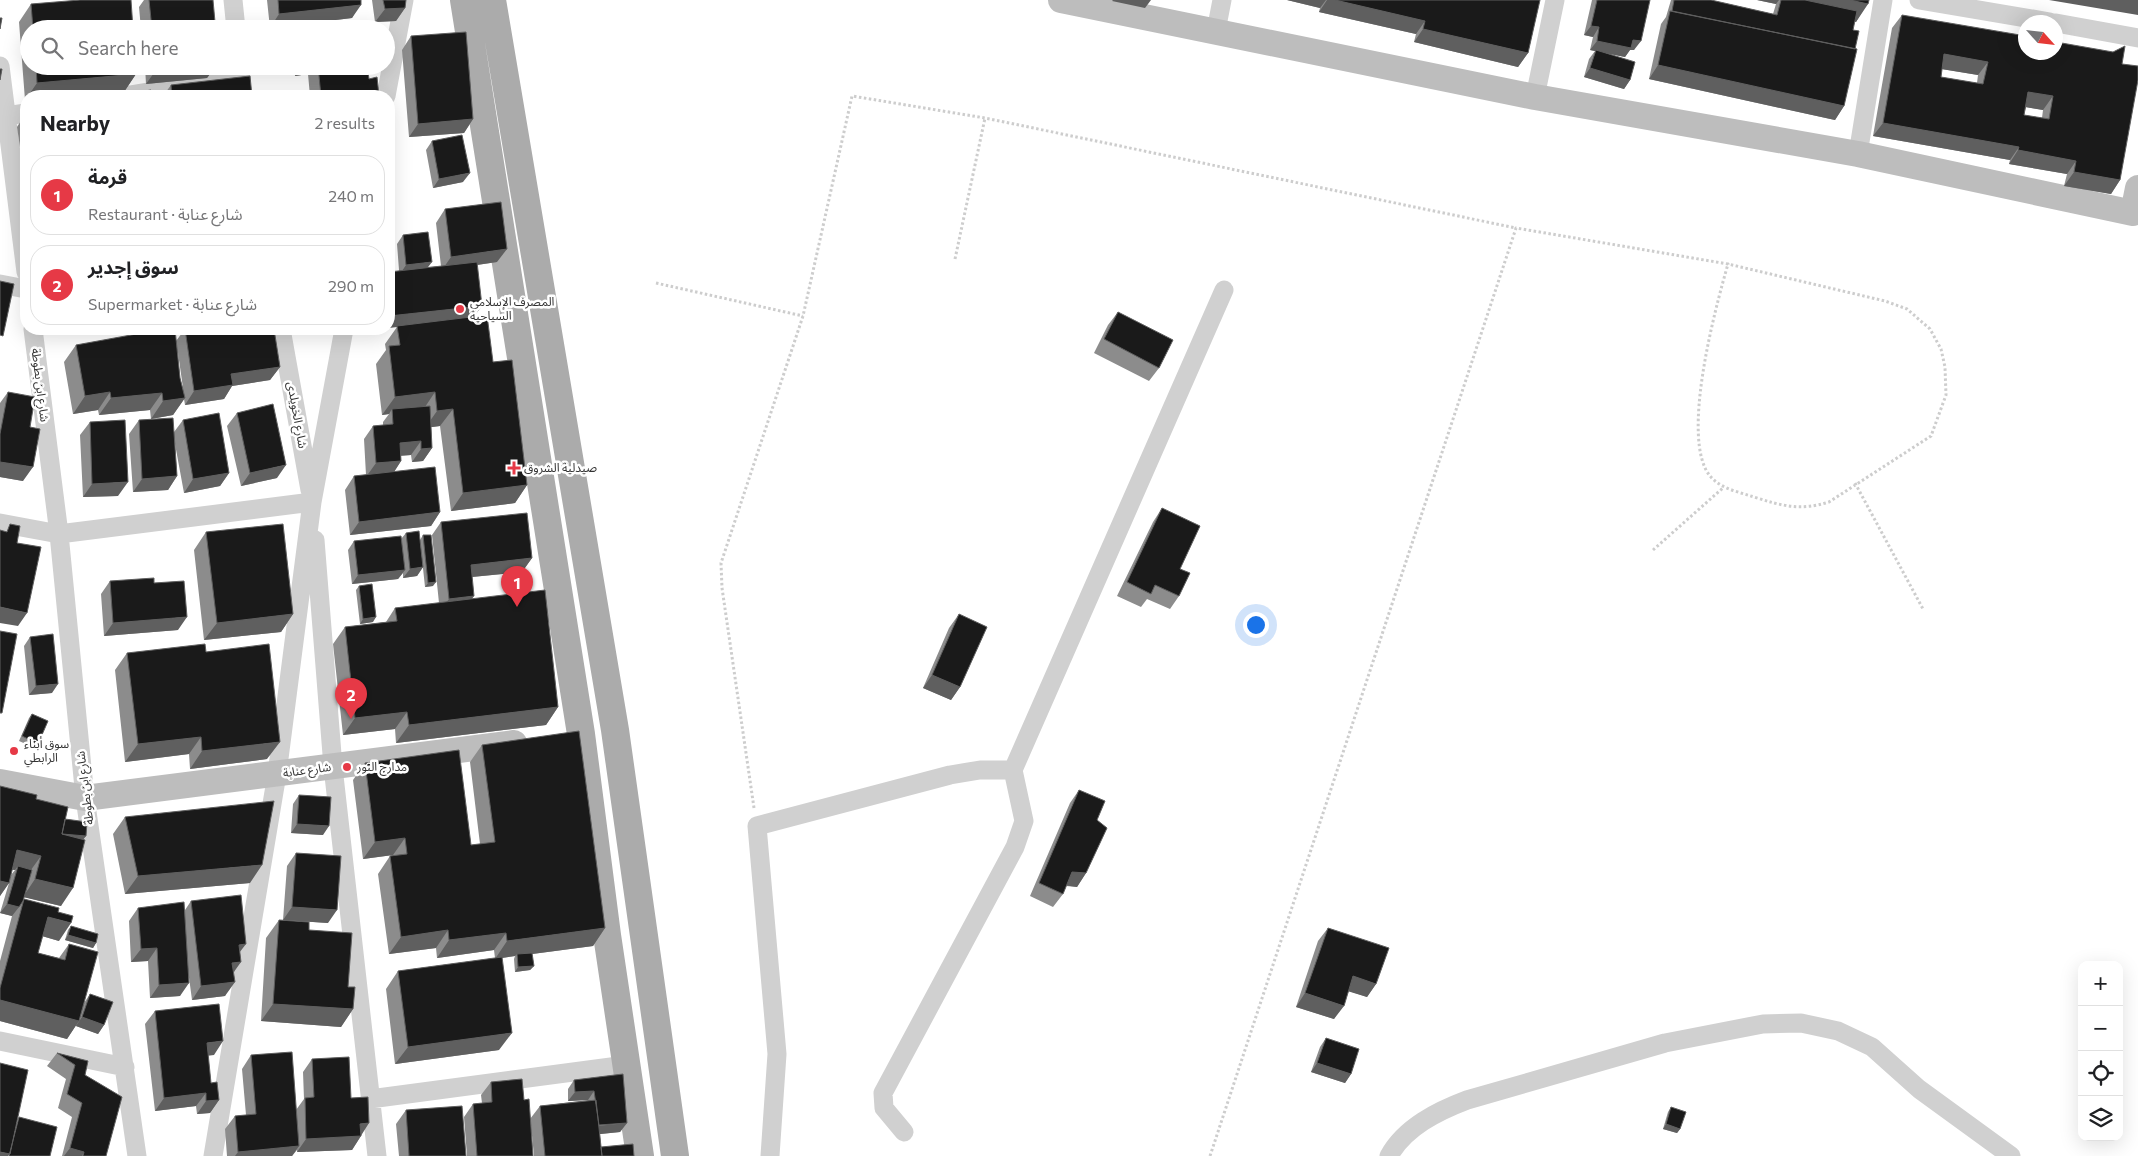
<!DOCTYPE html>
<meta charset="utf-8">
<style>
:root{--surface:#fff;--page:#f6f6f6;--text:#202124;--muted:#757577;--line:#e0e0e0;--accent:#e63946}
body{margin:0;font-family:Commissioner,"Noto Sans Arabic",sans-serif;background:var(--page);color:var(--text)}
.controls{position:absolute;right:15px;bottom:15px;display:grid;overflow:hidden;border-radius:10px;box-shadow:0 5px 20px #0002}
.controls button{width:45px;height:45px;display:grid;place-items:center;padding:0;border:0;border-bottom:1px solid var(--line);background:var(--surface);color:var(--text);font:25px sans-serif}
.compass{position:absolute;left:2018px;top:15px;width:45px;height:45px;border-radius:50%;background:var(--surface);box-shadow:0 5px 20px #0002;rotate:117deg}
.you{position:absolute;left:1255px;top:624px;width:18px;height:18px;margin:-12px;border:4px solid #fff;border-radius:50%;background:#1a73e8;box-shadow:0 0 0 8px #1a73e833}
.badge{display:grid;place-items:center;width:32px;height:32px;border-radius:50%;background:var(--accent);color:#fff;font-size:16px;font-weight:700}
.pin{position:absolute;translate:-50% -41px;filter:drop-shadow(0 1px 2px #0008)}
.pin::after{content:'';position:absolute;top:26px;width:18px;height:15px;background:inherit;clip-path:polygon(0 0,100% 0,50% 100%)}
.list{margin:0;padding:0;list-style:none}
h2{display:flex;justify-content:space-between;align-items:center;height:65px;margin:0;padding:0 20px;font-size:21px}
h2 small{font-size:16px;font-weight:400;color:var(--muted)}
.list li{display:grid;grid-template-columns:32px 1fr auto;gap:15px;align-items:center;box-sizing:border-box;height:80px;margin:0 10px 10px;padding:0 10px;border:1px solid var(--line);border-radius:20px}
.list b{display:block;font-size:19px;white-space:nowrap}
.list p{margin:0;font-size:16px;white-space:nowrap;color:var(--muted)}
.list em{font-size:16px;font-style:normal;color:var(--muted)}
.icon{flex:none;width:28px;height:28px;fill:none;stroke:currentColor;stroke-width:2;stroke-linecap:round;stroke-linejoin:round}
.map{position:relative;flex:none;width:2138px;height:1156px;overflow:hidden}
.search{position:absolute;background:var(--surface);box-shadow:0 5px 20px #0002;left:20px;top:20px;width:375px;height:55px;display:flex;align-items:center;gap:12px;box-sizing:border-box;padding:0 18px;border-radius:28px;color:var(--muted);font-size:19px}
.panel{position:absolute;background:var(--surface);box-shadow:0 5px 20px #0002;left:20px;top:90px;width:375px;height:245px;border-radius:20px}
.map>svg:first-child{display:block}
.lines{fill:none;stroke-linecap:round;stroke-linejoin:round}
.path{stroke:#cdcdcd;stroke-width:3;stroke-dasharray:2.5 2.5;stroke-linecap:butt}
.street{stroke:#d0d0d0;stroke-width:19}
.secondary{stroke:#bdbdbd;stroke-width:26}
.primary{stroke:#ababab;stroke-width:28}
.wall{fill:#8c8c8c;fill-rule:evenodd}
.shaded-wall{fill:#5f5f5f}
.building{fill:#1a1a1a;stroke:#5f5f5f;fill-rule:evenodd}
.poi-dot{fill:#e63946;stroke:#fff;stroke-width:2}
.labels{text-anchor:middle;stroke-width:5;stroke-linejoin:round;paint-order:stroke}
.poi-label{font-size:12px;fill:#333;stroke:#fff;text-anchor:start}
.street-label{font-size:12px;fill:#333;stroke:#fff}
</style>
<div class="map">
<svg width="2138" height="1156" viewBox="0 0 2138 1156">
<rect width="100%" height="100%" fill="#fff"/>
<g class="lines">
<!-- path -->
<path class="path" d="M955,259L985,118
M656,283L803,316
M1855,483L1923,609
M1653,550L1724,487
M754,808L722,588L721,563L803,316L852,96L985,118L1516,228
M1210,1156L1516,228L1728,264C1715,309 1680,439 1710,476C1721,489 1739,492 1754,497C1782,506 1801,511 1829,502L1931,436L1946,395L1945,367L1941,349L1930,329L1907,309L1885,301L1728,264"/>
<!-- street -->
<path class="street" d="M233,0L236,29
M1919,0L2050,22
M2056,23L2138,38
M1216,31L1222,0
M0,66L26,272
M125,96L241,77
M386,96L404,0
M1535,97L1555,0
M6,116L26,113
M1858,154L1883,0
M0,284L26,289
M33,329L59,534L85,798L137,1156
M281,329L310,490
M0,523L59,534L312,502
M315,540L333,767L377,1156
M1013,770L1224,290
M0,1041L125,1067
M370,1099L626,1065
M213,1156L277,774L312,502L344,329
M770,1156L777,1054L757,826L950,775L980,770H1013L1024,821L1015,847L883,1093L884,1108L904,1132
M1389,1156C1405,1127 1438,1111 1467,1100L1665,1043L1763,1024L1801,1023L1838,1031L1872,1047L1919,1089L2011,1156"/>
<!-- secondary -->
<path class="secondary" d="M1061,0L1535,97L1858,154L2133,213L2138,188
M0,782L85,798L514,743"/>
<!-- primary -->
<path class="primary" d="M464,0L581,734L607,935L640,1156
M492,0L615,730L675,1156"/>
</g>
<!-- wall -->
<path class="wall" d="M144,0H213L210,29H141L139,7Z
M267,0H361L352,18L270,28Z
M372,0H406L405,8L396,21L375,22Z
M1287,0H1540L1528,53L1518,67L1414,42L1416,34L1319,12L1320,8Z
M1592,0H1650L1634,50H1630L1625,57L1605,53L1630,80L1624,89L1584,77L1589,59L1595,51L1590,50L1593,37L1584,35Z
M1671,0H1711L1773,14L1776,4L1757,0H1869L1856,22L1854,21L1853,30L1855,49L1844,106L1835,120L1649,79L1661,24L1666,17Z
M31,4L133,29H29V66H136V74L124,92L73,96H26V100H25L19,22Z
M1902,15L2122,64L2120,180L2111,194L2064,186L2067,174L2009,164L2010,160L1873,136L1892,28ZM1942,69L1978,75L1977,83L1941,77ZM2026,107L2043,110L2042,118L2024,115Z
M411,36L473,119L464,133L409,137L402,50Z
M145,66H216L207,78L146,84Z
M294,66H367L369,79L379,96H310L308,74L295,76Z
M171,85L252,96H163Z
M26,113V177L22,161L17,127Z
M432,141L463,182L433,188L426,150Z
M445,209L497,262L477,265L474,317L493,362L527,485L515,503L451,511L440,426L431,427L432,448L423,461L412,462L411,455L401,456V461L394,472L440,512L431,526L350,535L345,490L354,476L366,475L364,439L373,426L383,425V422L389,414L382,415L376,364L386,350L385,344L397,327L399,270L397,244L403,235L428,267L441,266L436,223Z
M1118,312L1159,368L1149,381L1094,353L1108,325Z
M185,329L280,367L270,380L232,386L224,399L185,405L184,399L173,415L151,419L150,410L99,415L98,410L73,414L64,362L76,345L176,341ZM178,353L183,388L180,378Z
M8,392L30,427L23,481L0,477V403Z
M237,413L277,478L241,486L227,426Z
M139,420L174,432L183,420L229,473L220,486L184,493L175,444L177,476L168,490L133,492L129,434Z
M90,422L118,496L83,497L80,435Z
M1162,508L1180,569L1179,596L1170,609L1147,599L1141,607L1117,596L1153,522Z
M441,522L532,558L522,572L472,577V599L558,707L546,725L396,743L395,729L343,735L333,644L345,627L386,622L395,608L439,603L432,535Z
M206,532L293,614L281,632L204,640L194,550Z
M406,533L423,567L417,576L403,578V573L398,579L352,584L348,550L354,541L401,539Z
M423,535L433,586L425,587L420,540Z
M110,581L154,583L178,630L104,636L101,594Z
M359,586L373,622L360,624L356,590Z
M959,614L960,687L951,700L923,688L949,628Z
M30,637L52,693L29,695L24,646Z
M206,652L267,759L190,769L189,754L125,762L115,670L127,653Z
M32,714L38,744L35,748L19,741L29,718Z
M482,745L605,928L593,946L532,954L534,966L530,970L515,972L514,959L515,956L502,958L499,1050L395,1064L386,989L398,971L495,958L494,950L437,958L436,948L389,954L378,874L390,856L393,855L363,859L353,780L365,763L471,845L480,844L470,762Z
M0,786L36,799L65,819L86,836L83,839L61,906L24,897L23,901L24,899L58,912L59,941L42,936L38,953L59,958L69,944L84,1003L90,994L104,1025L98,1034L76,1026V1025L67,1039L0,1021V961L12,916L0,913L9,883L0,896ZM12,870H15L11,875L9,883Z
M1079,790L1097,820L1086,873L1077,887L1066,886L1063,894L1053,907L1030,896L1070,803Z
M299,795L323,835L291,833L293,804Z
M125,817L250,883L125,894L113,834Z
M296,853L328,923L283,920L287,866Z
M191,901L240,952L234,973L225,996L192,1000L188,970L180,996L150,998L148,961L131,962L129,921L138,908L185,910Z
M279,920L348,987L353,1009L341,1027L261,1021L266,938Z
M71,926L96,943L93,948L65,940L68,930Z
M1328,928L1376,984L1367,997L1349,991L1334,1019L1296,1007L1318,941Z
M155,1011L214,1055H208L211,1083L219,1100L210,1113L197,1114L196,1106L155,1111L145,1024Z
M1326,1038L1351,1074L1345,1083L1311,1072L1320,1047Z
M57,1053L88,1061L85,1075L106,1156H62L72,1117L58,1108L66,1079L47,1066Z
M251,1055L296,1110L304,1099L303,1072L312,1059L351,1098L361,1136L352,1150L297,1152V1150L292,1156H227L225,1129L235,1116L246,1115L242,1069Z
M623,1074L627,1123L620,1132L600,1134L601,1147L634,1156H534L531,1125L533,1156H467L464,1117L473,1104L482,1103L481,1095L491,1082L524,1100L530,1119L540,1106L588,1100L568,1101V1089L574,1080Z
M1671,1107L1680,1129L1677,1133L1663,1129L1668,1112Z
M406,1110L466,1156H399L396,1124Z"/>
<!-- shaded-wall -->
<path class="shaded-wall" d="M1113,0H1151L1145,8L1112,1Z
M1287,0H1326L1320,8Z
M1327,0H1335L1425,21L1416,34L1319,12Z
M1757,0H1779L1776,4Z
M1781,0H1818L1810,12Z
M1818,0H1850L1868,4L1856,22L1810,12Z
M2049,0H2138V15Z
M361,5L352,18L270,28L279,14Z
M405,8L396,21L375,22L385,9Z
M215,22L210,29H153Z
M1591,26L1599,27L1593,37L1584,35Z
M1423,29L1528,53L1518,67L1414,42Z
M1633,40L1641,41L1634,50H1630L1625,57L1590,50L1597,41Z
M1944,54L1988,62L1978,75L1935,68Z
M1658,65L1844,106L1835,120L1649,79Z
M201,66H216L207,78L146,84L156,70Z
M301,66H313L308,74L295,76Z
M1590,68L1630,80L1624,89L1584,77Z
M136,74L124,92L73,96H28L37,83Z
M2028,92L2053,96L2043,110L2019,106Z
M473,119L464,133L409,137L418,124Z
M1883,123L2019,147L2010,160L1873,136Z
M2018,150L2076,161L2067,174L2009,164Z
M2074,172L2120,180L2111,194L2064,186Z
M470,173L463,182L433,188L439,179Z
M507,249L497,262L442,270L451,257Z
M432,262L425,271L400,274L406,265Z
M482,306L472,319L397,326V327L389,328V316Z
M280,367L270,380L232,386L224,399L185,405L194,391L231,374Z
M110,392L98,410L73,414L85,396Z
M435,392L423,410L392,409L389,414L382,415L395,397Z
M162,393L150,410L99,415L111,398Z
M185,398L173,415L151,419L163,401Z
M453,409L440,426L425,428L437,411Z
M421,441L411,455L391,456L400,443Z
M432,448L423,461L412,462L421,449Z
M401,461L392,475L366,477L376,463Z
M0,462L33,467L23,481L0,477Z
M286,465L277,478L241,486L250,473Z
M229,473L220,486L184,493L193,479Z
M177,476L168,490L133,492L142,479Z
M128,482L118,496L83,497L92,484Z
M527,485L515,503L451,511L463,493Z
M440,512L431,526L350,535L359,522Z
M532,558L522,572L461,578L471,565Z
M423,567L417,576L403,578L410,569Z
M405,570L398,579L352,584L358,575Z
M436,582L433,586L425,587L428,583Z
M474,596L465,609L439,612L449,599Z
M0,607L27,613L18,626L0,623Z
M293,614L281,632L204,640L217,623Z
M187,617L178,630L104,636L113,623Z
M376,617L373,622L360,624L363,619Z
M932,675L960,687L951,700L923,688Z
M58,684L52,693L29,695L36,686Z
M558,707L546,725L396,743L409,725Z
M407,712L395,729L343,735L355,718Z
M201,737L189,754L125,762L138,744Z
M280,742L267,759L190,769L202,751Z
M297,824L329,826L323,835L291,833Z
M59,833L86,836L82,841Z
M405,838L393,855L363,859L375,842Z
M17,850L41,856L28,874L18,866L15,870L5,868Z
M262,865L250,883L125,894L138,876Z
M1072,872L1086,873L1077,887L1063,885Z
M35,879L73,888L61,906L23,897Z
M0,881L9,883L0,896Z
M7,904L19,907L12,916L0,913Z
M292,907L337,910L328,923L283,920Z
M48,917L71,923L59,941L35,934Z
M605,928L593,946L517,956V954L515,956L495,959L507,941Z
M448,930L436,948L389,954L401,937Z
M506,933L494,950L437,958L449,940Z
M68,935L96,943L93,948L65,940Z
M246,944L236,957L239,945Z
M157,948L148,961L131,962L141,949Z
M241,962L231,976L232,963Z
M534,966L530,970L515,972L518,967Z
M1353,976L1376,984L1367,997L1344,990Z
M235,982L225,996L192,1000L201,986Z
M189,983L180,996L150,998L159,985Z
M1305,993L1344,1006L1334,1019L1296,1007Z
M0,1000L79,1021L67,1039L0,1021Z
M273,1004L353,1009L341,1027L261,1021Z
M82,1017L104,1025L98,1034L76,1026Z
M512,1033L499,1050L395,1064L408,1047Z
M223,1041L214,1055L198,1057L207,1043Z
M1317,1063L1351,1074L1345,1083L1311,1072Z
M594,1091L588,1100L568,1101L575,1092Z
M206,1093L196,1106L155,1111L164,1098Z
M219,1100L210,1113L197,1114L206,1101Z
M369,1123L352,1150L297,1152L306,1139L360,1124Z
M627,1123L620,1132L591,1135L597,1126Z
M1666,1124L1680,1129L1677,1133L1663,1129Z
M299,1146L292,1156H235L238,1152Z
M70,1148L84,1152L82,1156H64Z
M0,1152L10,1154L8,1156H0Z"/>
<!-- building -->
<path class="building" d="M80,0H131L133,29H33L31,4Z
M149,0H213L215,22L152,29Z
M278,0H361V5L279,14Z
M383,0H406L405,8L385,9Z
M1335,0H1540L1528,53L1423,29L1425,21Z
M1597,0H1650L1641,41L1633,40L1631,48L1597,41L1599,27L1591,26Z
M1674,0H1711L1777,15L1781,0H1805L1857,11L1853,30L1859,31L1855,49L1672,11Z
M1850,0H1869L1868,4Z
M1670,11L1857,49L1844,106L1658,65Z
M1902,15L2026,36V52H2056V42L2113,52L2125,46L2122,64L2138,66V80L2120,180L2074,172L2076,161L2018,150L2019,147L1883,123ZM1944,54L1988,62L1983,84L1941,77ZM2028,92L2053,96L2049,119L2024,115Z
M0,18H2L0,29Z
M466,32L473,119L418,124L411,36Z
M1596,50L1635,62L1630,80L1590,68Z
M36,66H136V74L37,83Z
M156,66H201L156,70Z
M318,66H367L369,79L377,77L379,96H319H321Z
M0,69H2L0,80Z
M250,76L252,96H172L171,85Z
M151,90V96H113Z
M462,135L470,173L439,179L432,141Z
M501,202L507,249L451,257L445,209Z
M428,232L432,262L406,265L403,235Z
M477,262L482,306L389,316V272Z
M0,281L14,284L3,336L0,335Z
M1118,312L1173,340L1159,368L1104,339Z
M487,315L493,362L512,360L527,485L463,493L453,409L437,411L435,392L395,397L389,346L400,345L397,326Z
M164,329H175L180,378L185,398L163,401L162,393L111,398L110,392L85,396L76,345Z
M185,329H274L280,367L231,374L233,385L194,391Z
M8,392L35,397L30,427L40,429L33,467L0,462V434Z
M273,404L286,465L250,473L237,413Z
M430,406L432,448L421,449V441L400,443L401,461L376,463L373,426L393,424L392,409Z
M219,413L229,473L193,479L183,420Z
M173,418L177,476L142,479L139,420Z
M125,420L128,482L92,484L90,422Z
M435,467L440,512L359,522L354,476Z
M1162,508L1200,526L1180,569L1190,573L1179,596L1155,585L1151,594L1127,582Z
M527,513L532,558L471,565L474,596L449,599L441,522Z
M10,524L20,526L17,543L41,547L27,613L0,607V530L7,532Z
M283,524L293,614L217,623L206,532Z
M419,531L423,567L410,569L406,533Z
M423,535H431L436,582L428,583Z
M401,536L405,570L358,575L354,541Z
M154,578V583L184,581L187,617L113,623L110,581Z
M372,584L376,617L363,619L359,586Z
M545,590L558,707L409,725L407,712L355,718L345,627L397,621L395,608Z
M959,614L987,627L960,687L932,675Z
M0,631L17,634L2,713H0Z
M53,634L58,684L36,686L30,637Z
M205,644L206,652L269,644L280,742L202,751L201,737L138,744L127,653Z
M32,714L48,721L38,744L22,736Z
M579,731L605,928L507,941L506,933L449,940L448,930L401,937L390,856L407,854L405,838L375,842L365,763L459,750L471,845L495,842L482,745Z
M0,786L37,795L36,799L68,807L62,834L85,840L73,888L35,879L41,856L17,850L9,883L0,881Z
M1079,790L1105,801L1097,820L1107,828L1086,873L1072,872L1063,894L1039,883Z
M299,795L331,797L329,826L297,824Z
M274,801L262,865L138,876L125,817Z
M65,819L87,822L86,836L62,834Z
M296,853L341,856L337,910L292,907Z
M18,866L32,870L23,901L19,907L7,904Z
M241,895L246,944L239,945L241,962L232,963L235,982L201,986L191,901Z
M24,899L59,908L58,912L73,916L71,923L48,917L38,953L65,960L69,944L98,952L79,1021L0,1000V988Z
M184,902L189,983L159,985L157,948L141,949L138,908Z
M279,920L309,922V930L352,933L348,987H355L353,1009L273,1004Z
M71,926L98,934L96,943L68,935Z
M1328,928L1389,948L1376,984L1353,976L1344,1006L1305,993Z
M532,953L534,966L518,967L517,954Z
M502,957L512,1033L408,1047L398,971Z
M90,994L113,1002L104,1025L82,1017Z
M219,1004L223,1041L207,1043L211,1083L217,1082L219,1100L206,1101V1093L164,1098L155,1011Z
M1326,1038L1359,1049L1351,1074L1317,1063Z
M292,1052L299,1146L238,1152L235,1116L256,1114L251,1055Z
M57,1053L88,1061L85,1075L122,1097L106,1156H83L84,1152L70,1148L82,1103L67,1094L75,1065Z
M349,1057L351,1098L368,1097L369,1123L360,1124L361,1136L306,1139L305,1098L314,1097L312,1059Z
M0,1063L28,1070L10,1154L0,1152Z
M623,1074L627,1123L599,1125L594,1091L575,1092L574,1080Z
M522,1079L524,1100L529,1099L533,1156H477L473,1104L492,1102L491,1082Z
M596,1100L602,1156H545L540,1106Z
M462,1106L466,1156H409L406,1110Z
M1671,1107L1686,1112L1680,1129L1666,1124Z
M19,1117L57,1127L50,1156H9Z
M633,1144L634,1156H602L601,1147Z"/>
<!-- markers -->
<g class="poi-dot">
<circle cx="460" cy="309" r="5"/>
<path d="M511.5 460.5h5v5h5v5h-5v5h-5v-5h-5v-5h5z"/>
<circle cx="14" cy="751" r="5"/>
<circle cx="347" cy="767" r="5"/>
</g>
<g class="labels">
<!-- poi labels -->
<g class="poi-label">
<text x="470" y="306">المصرف الإسلامي<tspan x="470" dy="14">السياحية</tspan></text>
<text x="524" y="472">صيدلية الشروق</text>
<text x="24" y="748">سوق أبناء<tspan x="24" dy="14">الرابطي</tspan></text>
<text x="357" y="771">مدارج النور</text>
</g>
<!-- street labels -->
<g class="street-label">
<text transform="translate(40 385) rotate(83)" y="4">شارع ابن بطوطة</text>
<text transform="translate(297 415) rotate(80)" y="4">شارع الخويلدى</text>
<text transform="translate(307 770) rotate(-8)" y="4">شارع عنابة</text>
<text transform="translate(85 788) rotate(-97)" y="4">شارع ابن بطوطة</text>
</g>
</g>
</svg>
<div class="controls">
<button>+</button>
<button>−</button>
<button><svg class="icon" aria-label="locate" viewBox="0 0 24 24"><circle cx="12" cy="12" r="6"/><path d="M12 2v4M12 18v4M2 12h4M18 12h4"/></svg></button>
<button><svg class="icon" aria-label="layers" viewBox="0 0 24 24"><path d="M12 4l9 5-9 5-9-5zM3 14l9 5 9-5"/></svg></button>
</div>
<svg class="compass" viewBox="-18 -18 36 36"><path d="M0-13l5 13h-10z" fill="#e53935"/><path d="M0 13l5-13h-10z" fill="#757577"/></svg>
<div class="you"></div>
<div class="pin badge" style="left:517px;top:607px">1</div>
<div class="pin badge" style="left:351px;top:719px">2</div>
<div class="search"><svg class="icon" aria-label="search" viewBox="0 0 24 24"><circle cx="10" cy="10" r="6"/><path d="M15 15l6 6"/></svg>Search here</div>
<section class="panel">
<h2>Nearby<small>2 results</small></h2>
<ul class="list">
<li><span class="badge">1</span><div><b>قرمة</b><p>Restaurant · شارع عنابة</p></div><em>240 m</em></li>
<li><span class="badge">2</span><div><b>سوق إجدير</b><p>Supermarket · شارع عنابة</p></div><em>290 m</em></li>
</ul>
</section>
</div>
